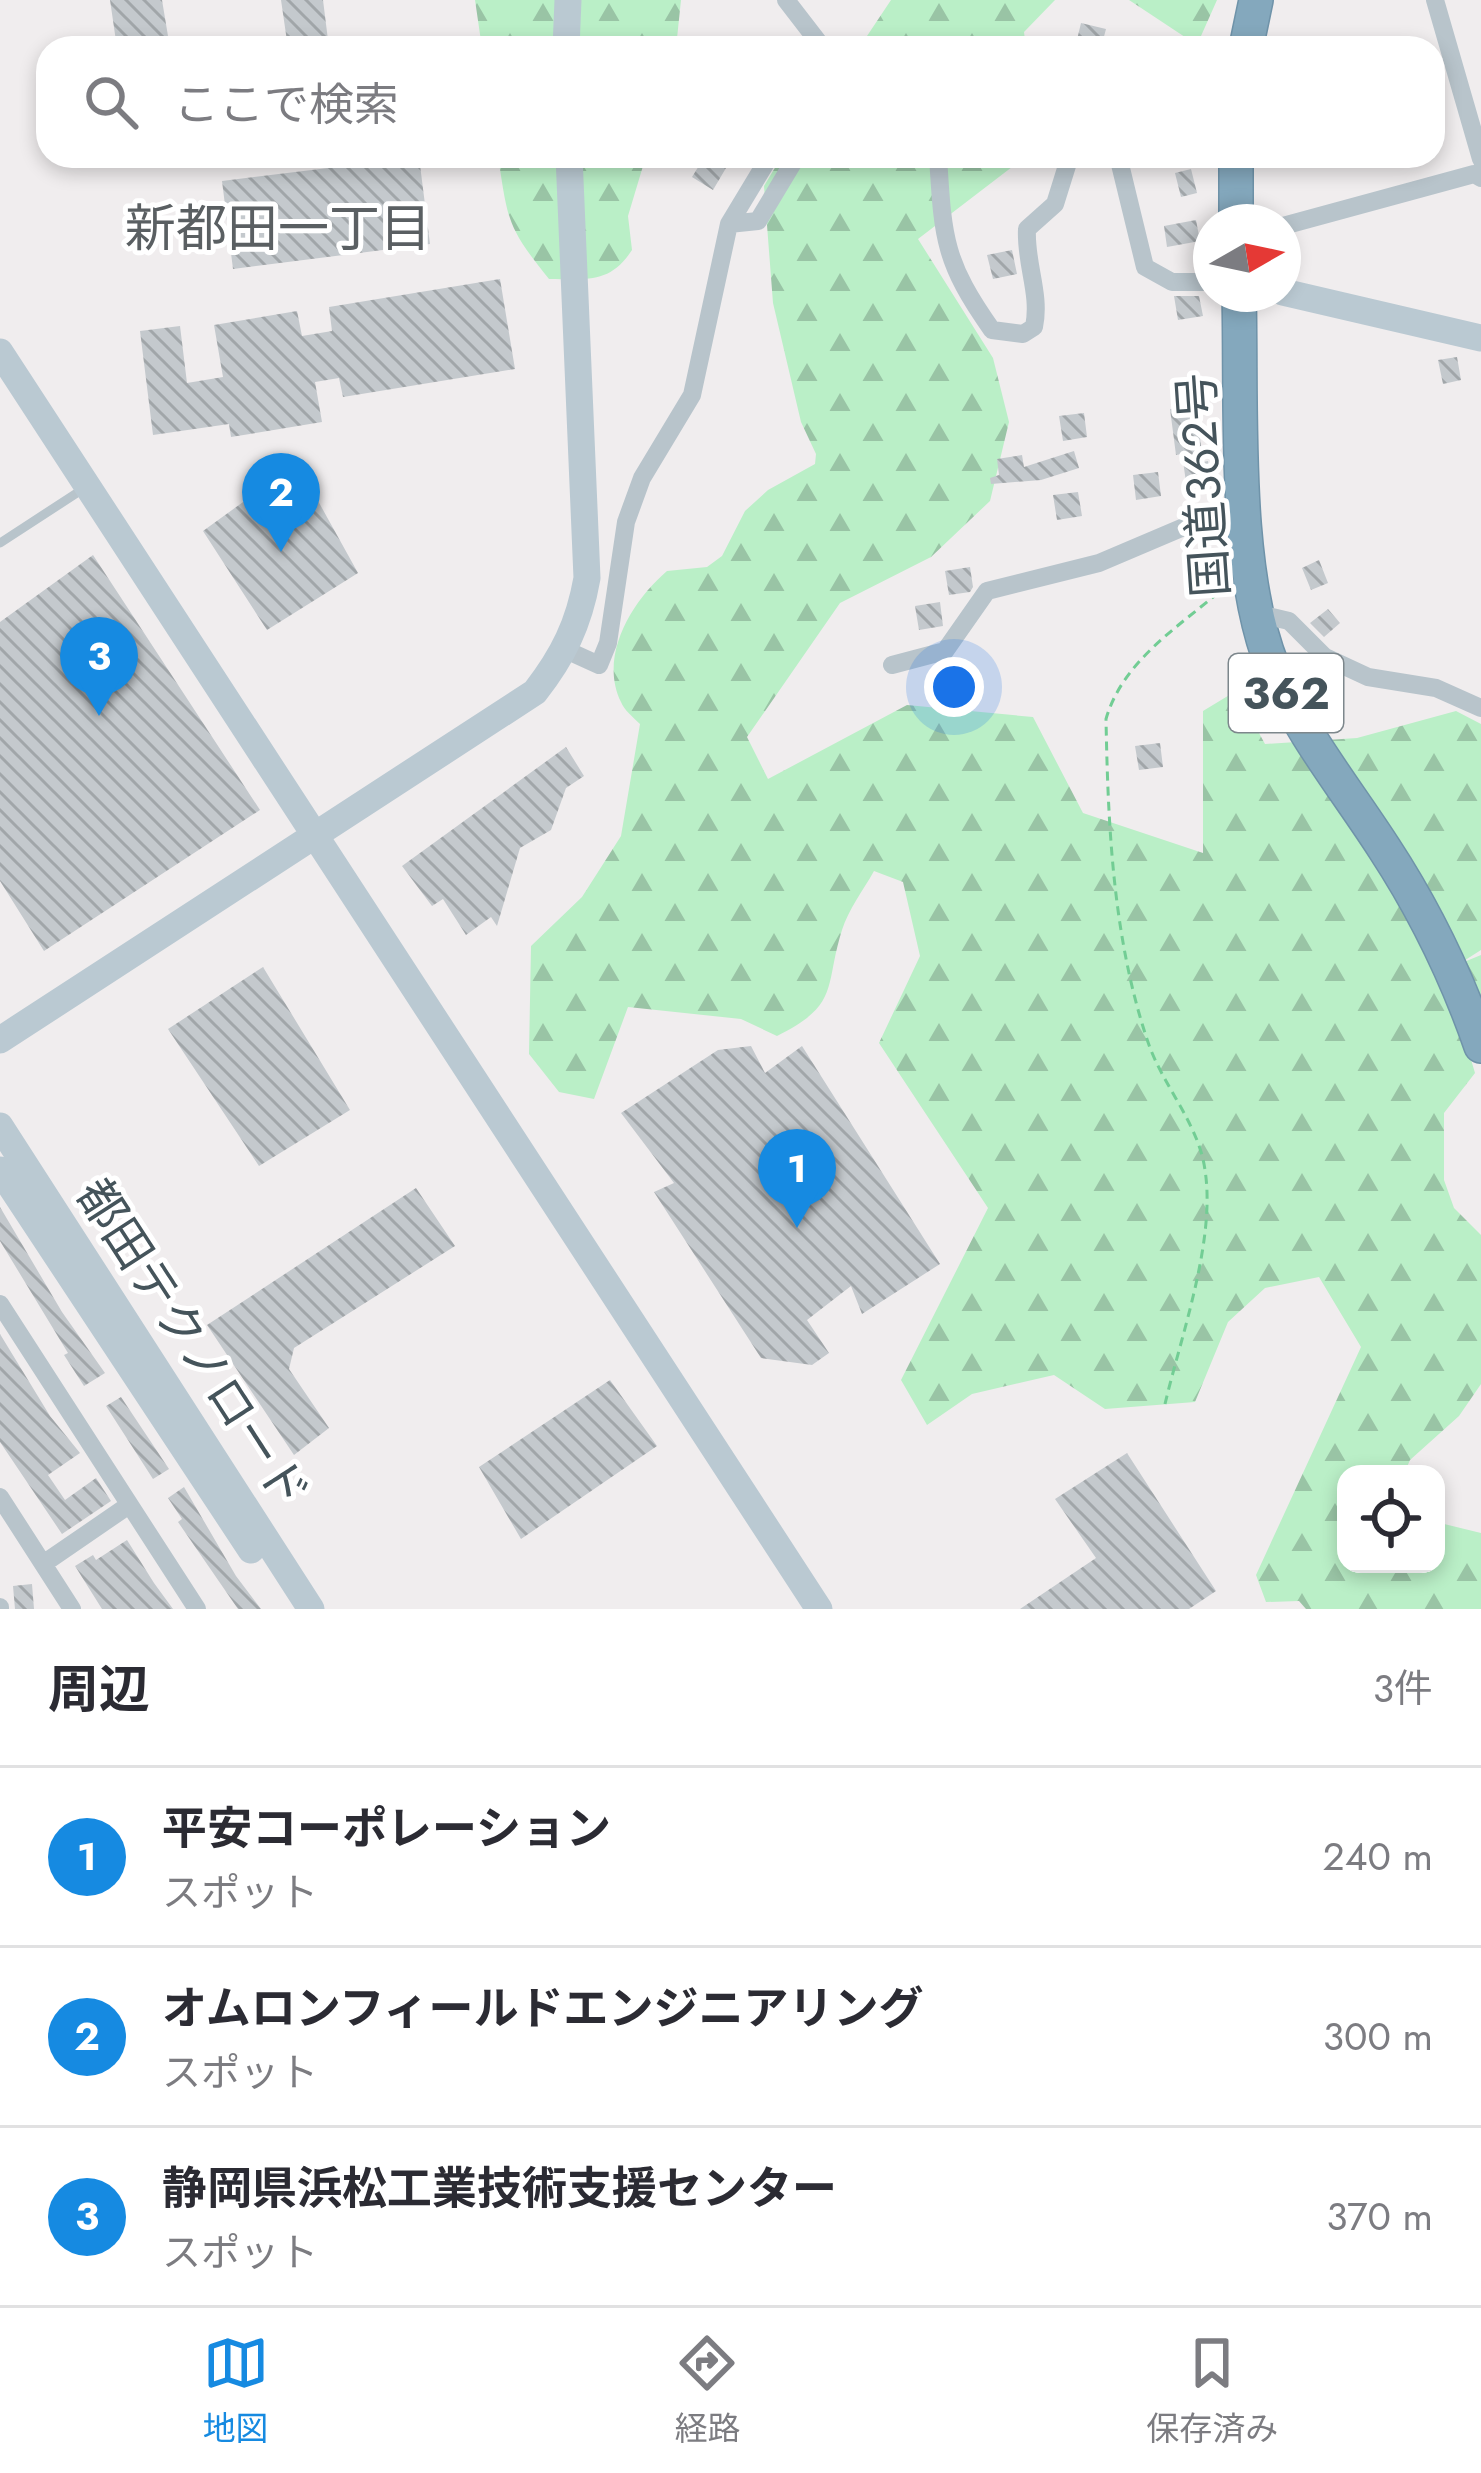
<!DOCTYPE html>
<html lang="ja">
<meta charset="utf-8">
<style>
:root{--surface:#fff;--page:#f7f7f7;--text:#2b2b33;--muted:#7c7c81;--line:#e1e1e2;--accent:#168ae1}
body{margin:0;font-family:Jost,"Noto Sans JP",sans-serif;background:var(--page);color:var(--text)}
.controls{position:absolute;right:36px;bottom:36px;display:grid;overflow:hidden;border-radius:24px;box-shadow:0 6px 18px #0003}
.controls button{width:108px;height:108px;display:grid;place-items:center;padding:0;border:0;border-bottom:3px solid var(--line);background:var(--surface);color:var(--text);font:60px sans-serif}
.compass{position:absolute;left:1193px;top:204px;width:108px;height:108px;border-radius:50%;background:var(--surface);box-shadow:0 6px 18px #0003;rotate:81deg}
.you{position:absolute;left:954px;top:687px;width:42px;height:42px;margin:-30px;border:9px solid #fff;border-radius:50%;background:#1a73e8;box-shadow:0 0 0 18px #1a73e833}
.badge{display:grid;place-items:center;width:78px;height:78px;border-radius:50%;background:var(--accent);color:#fff;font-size:39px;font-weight:700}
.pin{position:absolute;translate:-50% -99px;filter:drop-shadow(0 3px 6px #0008)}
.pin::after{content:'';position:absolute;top:63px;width:42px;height:36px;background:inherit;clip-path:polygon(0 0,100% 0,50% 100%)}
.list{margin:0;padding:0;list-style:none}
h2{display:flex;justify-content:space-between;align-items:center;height:156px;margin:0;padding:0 48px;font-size:51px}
h2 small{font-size:39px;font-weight:400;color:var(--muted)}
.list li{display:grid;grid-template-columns:78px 1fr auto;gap:36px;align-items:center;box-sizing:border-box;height:180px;padding:0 48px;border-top:3px solid var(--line)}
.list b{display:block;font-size:45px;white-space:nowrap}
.list p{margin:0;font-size:39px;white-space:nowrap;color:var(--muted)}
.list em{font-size:39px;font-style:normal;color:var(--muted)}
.icon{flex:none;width:66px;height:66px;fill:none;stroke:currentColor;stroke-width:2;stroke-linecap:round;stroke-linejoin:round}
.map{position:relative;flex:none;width:1481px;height:1609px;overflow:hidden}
.search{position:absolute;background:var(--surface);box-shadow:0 6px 18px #0003;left:36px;right:36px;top:36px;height:132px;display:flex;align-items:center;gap:30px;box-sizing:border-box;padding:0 42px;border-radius:36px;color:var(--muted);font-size:45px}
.sheet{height:696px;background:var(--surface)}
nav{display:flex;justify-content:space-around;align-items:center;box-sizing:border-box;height:168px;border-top:3px solid var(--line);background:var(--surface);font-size:33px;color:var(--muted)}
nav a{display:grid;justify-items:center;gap:6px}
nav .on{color:var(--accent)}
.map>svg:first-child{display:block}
.forest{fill:url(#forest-firs)}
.building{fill:url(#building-back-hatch)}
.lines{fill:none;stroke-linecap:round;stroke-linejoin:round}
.highway-casing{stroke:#6f93a9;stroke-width:36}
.path{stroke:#72cd94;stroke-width:3;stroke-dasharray:9 6;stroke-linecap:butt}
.lane{stroke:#b8c4cb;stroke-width:9}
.street{stroke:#b8c4cb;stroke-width:18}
.secondary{stroke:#bac9d2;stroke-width:27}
.highway{stroke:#84a8bd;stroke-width:33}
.labels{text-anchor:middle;stroke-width:10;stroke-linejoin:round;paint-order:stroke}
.shield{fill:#fff;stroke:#7d878c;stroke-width:3}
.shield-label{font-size:45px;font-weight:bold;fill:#45545b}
.street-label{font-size:48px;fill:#45545b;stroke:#fff}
.neighbourhood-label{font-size:51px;fill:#5a5f62;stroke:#fff}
</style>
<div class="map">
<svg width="1481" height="1609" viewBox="0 0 1481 1609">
<defs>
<pattern id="forest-firs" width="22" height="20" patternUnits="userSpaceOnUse" patternTransform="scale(3)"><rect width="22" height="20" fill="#baefc7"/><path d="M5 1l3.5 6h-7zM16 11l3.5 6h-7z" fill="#99c4a5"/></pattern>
<pattern id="building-back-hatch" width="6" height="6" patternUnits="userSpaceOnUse" patternTransform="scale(3)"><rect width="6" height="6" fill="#c4c9cd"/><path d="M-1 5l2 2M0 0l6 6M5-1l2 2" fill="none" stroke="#a1a6a9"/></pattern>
</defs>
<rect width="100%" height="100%" fill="#f0edee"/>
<!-- forest -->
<path class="forest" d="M475,0H681L676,48H482Z
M891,0H1055L1024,32L1026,48H859Z
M1129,0H1217L1197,45Z
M498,156H646L628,216L632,250C610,284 587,279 549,279C507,227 508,221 498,156Z
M782,156H1016L1012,167L918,239L993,358L1009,422L990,501L931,557L840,603L747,737L768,779L907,705L1033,717L1083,813L1203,853V711L1236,691L1265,744L1357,738L1456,711L1481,724V950L1459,964L1481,955V1033L1459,1019L1475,1073L1444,1113V1180L1454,1208L1481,1235V1384L1459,1416L1410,1460L1404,1474H1346V1564H1436V1522L1481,1533V1609H1306L1299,1601L1266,1602L1256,1575L1361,1347L1319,1277L1265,1288L1228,1322L1195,1402L1105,1409L1054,1375L972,1394L927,1425L901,1380L988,1208L879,1043L920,956L903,882L874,871C864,889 848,910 842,930C824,987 841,1004 777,1036L741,1019L628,1007L594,1099L559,1092L529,1054L531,946L582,897L621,836L640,724C634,718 624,710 621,702C598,655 633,600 667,571L707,567L722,556L745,511L768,490L815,464L816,454L801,422L773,303L764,186Z"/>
<!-- building -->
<path class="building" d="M110,0H162L170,48H117Z
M281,0H323L329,48H288Z
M1081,23L1106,29L1101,48H1075Z
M705,156L726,168L713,190L692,177Z
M419,157L430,244L233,269L222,181Z
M1191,169L1197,193L1181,197L1175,173Z
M1196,220L1200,241L1167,247L1164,226Z
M1012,250L1017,274L993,279L987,255Z
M500,279L515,369L343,397L339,378L315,382L322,422L231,437L229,424L153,435L140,331L180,326L187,383L223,377L214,325L297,311L302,336L332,331L329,307Z
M1174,296H1199L1203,316L1178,320Z
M1457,357L1461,380L1443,384L1438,360Z
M1196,406L1203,462L1208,461L1211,486L1187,489L1182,454L1176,455L1170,409Z
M1084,413L1087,437L1063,441L1059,416Z
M1074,451L1079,468L1041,480L991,484L990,478L999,475L997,459L1022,455L1024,467Z
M297,463L358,573L267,630L203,531Z
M1158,472L1161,496L1136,500L1133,475Z
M1078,492L1082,516L1057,520L1053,495Z
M93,555L260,810L44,951L0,881V622Z
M1319,560L1328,583L1311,590L1302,568Z
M970,567L973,587L970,592L949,595L945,571Z
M940,602L943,626L919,630L915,606Z
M1328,609L1340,623L1324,637L1310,623Z
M1160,743L1163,767L1139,770L1135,746Z
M566,747L584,776L566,788L551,830L520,848L497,926L491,917L466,935L443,899L432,906L402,866Z
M263,967L350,1110L259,1166L168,1029Z
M751,1046L765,1073L802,1046L940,1264L862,1314L851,1286L807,1320L829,1353L812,1365L761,1358L654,1192L674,1183L621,1113L718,1050Z
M416,1188L455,1246L294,1348L289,1369L329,1428L294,1455L207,1325Z
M0,1207L62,1312L105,1373L84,1386L64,1355L68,1353L0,1241Z
M0,1334L50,1416L80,1453L48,1475L65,1500L96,1478L111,1501L62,1534L0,1442Z
M610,1380L657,1446L521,1539L479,1467Z
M121,1397L169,1469L153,1479L106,1406Z
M1127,1453L1216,1591L1189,1609H1020L1096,1558L1055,1499Z
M184,1487L236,1576L261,1609H238L178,1522L182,1519L168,1498Z
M127,1540L154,1583L173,1609H102L75,1566L93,1555L96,1560Z
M32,1584L34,1609H15L13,1586Z"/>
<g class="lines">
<!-- highway casing -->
<g class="highway-casing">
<path id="highway" d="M1246,48L1256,0
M1236,156V222
M1239,294C1242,403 1232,568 1273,668C1300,733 1346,789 1384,848C1424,909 1457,977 1481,1046"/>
</g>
<!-- path -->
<path class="path" d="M1165,1404C1181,1336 1216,1240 1205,1170C1199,1125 1164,1087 1149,1045C1113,941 1108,827 1106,719C1123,660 1180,626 1225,587"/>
<!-- lane -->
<path class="lane" d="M0,543L83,489"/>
<!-- street -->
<path class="street" d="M786,0L823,48
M1435,0L1481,159
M938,156C943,237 943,261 992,330L1023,334L1034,327C1041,294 1025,263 1027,229L1055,204L1070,156
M1118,156L1145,267L1172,282H1211
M729,224L758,221L797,156
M1283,226L1474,174L1481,178
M1260,614L1289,621L1325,657L1368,677L1436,688L1481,708
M566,650L599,665L608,643L626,522L642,478L692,395L729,224L770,156
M892,665L945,651L987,591L1099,563L1245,501
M0,1304L197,1609
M0,1497L72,1609
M43,1564L129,1505
M0,1607V1609"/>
<!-- secondary -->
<path class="secondary" d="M566,48L568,0
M1283,292L1481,338
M0,352L819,1609
M0,1040L535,692C563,656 579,624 587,578L569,156
M0,1126L311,1609
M0,1170L251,1550"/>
<!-- highway -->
<use href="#highway" class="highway"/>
</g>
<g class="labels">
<!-- shield labels -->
<rect class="shield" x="1229" y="654" width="114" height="78" rx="9"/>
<g class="shield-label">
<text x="1286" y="709">362</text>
</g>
<!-- street labels -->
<g class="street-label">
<text transform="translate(1203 485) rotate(-94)" y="17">国道362号</text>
<text transform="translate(193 1343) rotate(57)" y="17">都田テクノロード</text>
</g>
<!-- neighbourhood labels -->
<g class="neighbourhood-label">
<text x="278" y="246">新都田一丁目</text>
</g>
</g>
</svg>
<div class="controls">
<button><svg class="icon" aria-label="locate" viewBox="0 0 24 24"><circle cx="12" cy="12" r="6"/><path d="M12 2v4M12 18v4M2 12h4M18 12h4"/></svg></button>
</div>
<svg class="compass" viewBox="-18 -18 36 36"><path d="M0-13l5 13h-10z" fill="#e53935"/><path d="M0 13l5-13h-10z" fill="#7c7c81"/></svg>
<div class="you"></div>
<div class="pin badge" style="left:797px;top:1228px">1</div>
<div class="pin badge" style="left:281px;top:552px">2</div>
<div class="pin badge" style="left:99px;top:716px">3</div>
<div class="search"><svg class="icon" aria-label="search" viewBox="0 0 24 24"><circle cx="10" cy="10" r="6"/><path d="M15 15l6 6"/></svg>ここで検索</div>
</div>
<section class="sheet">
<h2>周辺<small>3件</small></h2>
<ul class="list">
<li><span class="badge">1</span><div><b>平安コーポレーション</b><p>スポット</p></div><em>240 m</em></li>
<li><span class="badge">2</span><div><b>オムロンフィールドエンジニアリング</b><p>スポット</p></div><em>300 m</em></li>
<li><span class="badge">3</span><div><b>静岡県浜松工業技術支援センター</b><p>スポット</p></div><em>370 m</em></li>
</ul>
</section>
<nav>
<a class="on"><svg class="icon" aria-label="map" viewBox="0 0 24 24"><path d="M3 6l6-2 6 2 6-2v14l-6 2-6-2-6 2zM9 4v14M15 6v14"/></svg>地図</a>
<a><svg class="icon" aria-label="directions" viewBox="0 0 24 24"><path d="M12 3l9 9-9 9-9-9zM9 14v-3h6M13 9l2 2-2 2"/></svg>経路</a>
<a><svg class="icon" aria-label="saved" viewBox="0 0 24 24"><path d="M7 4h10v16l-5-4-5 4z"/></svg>保存済み</a>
</nav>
